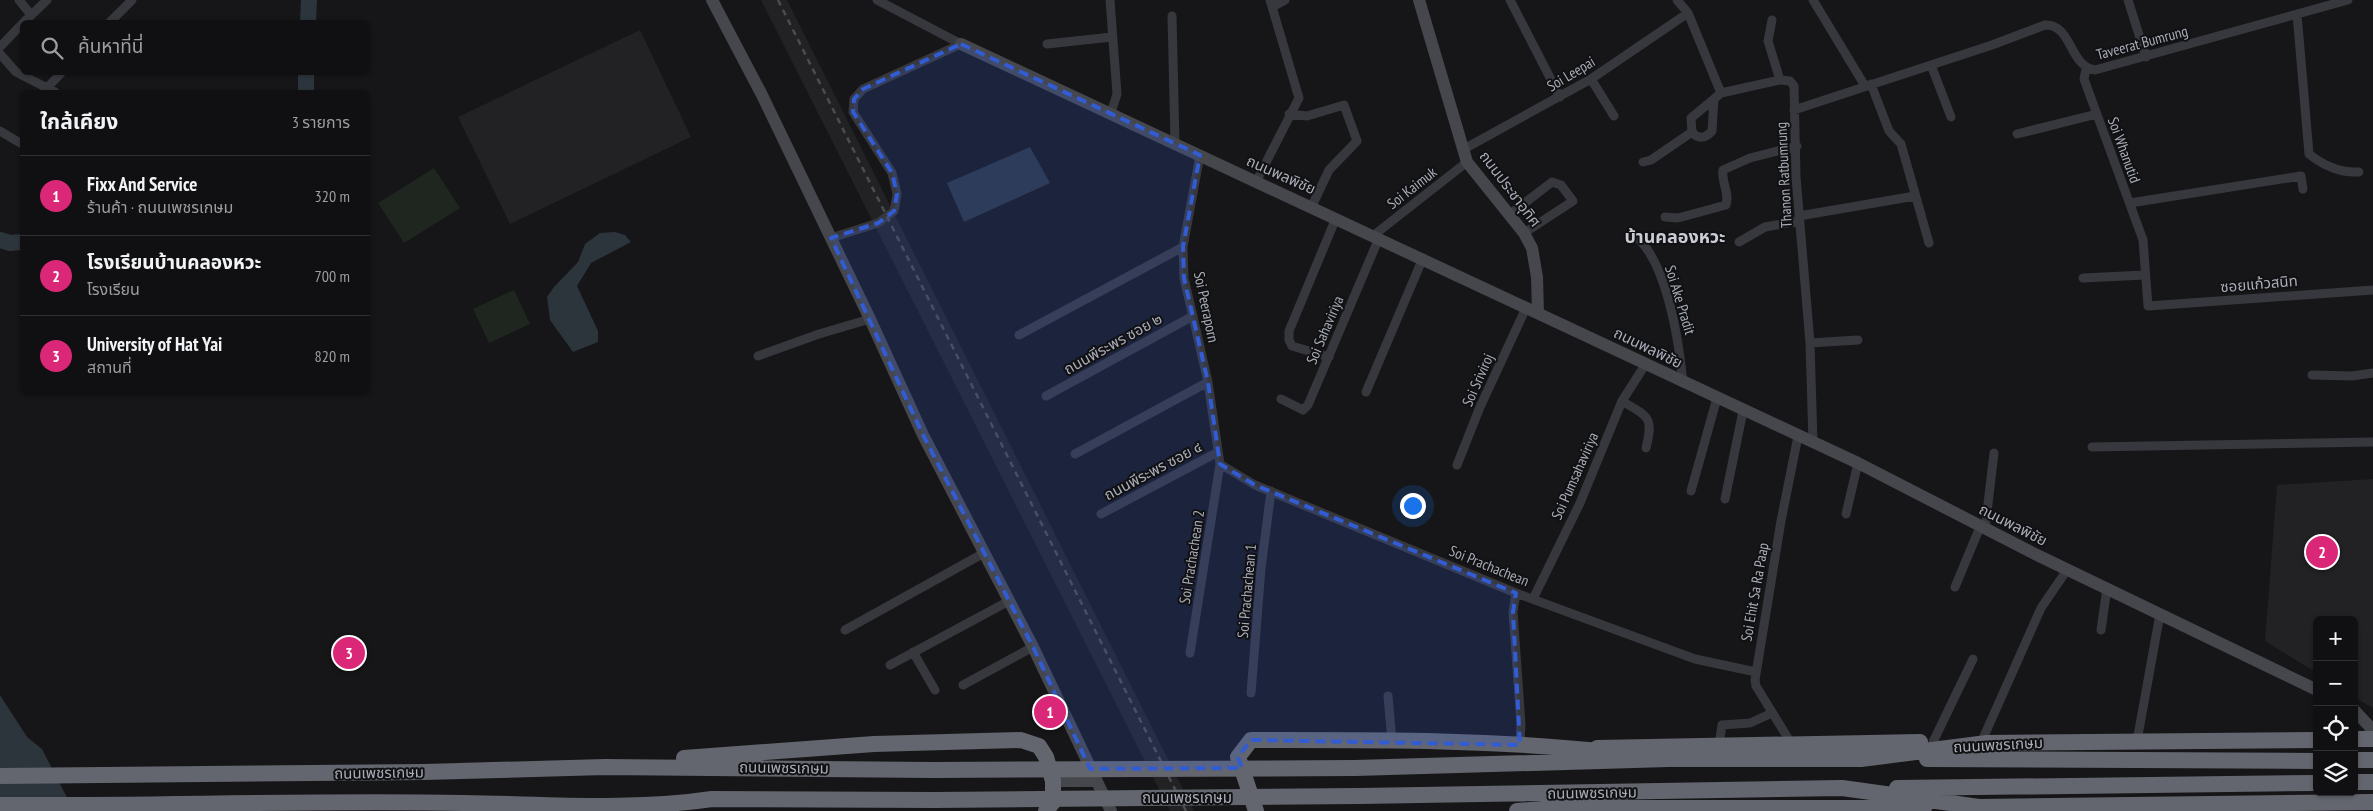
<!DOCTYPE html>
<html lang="th">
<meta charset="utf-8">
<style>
:root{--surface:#101012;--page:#1e1e20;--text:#f1f3f6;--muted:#9c9d9f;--line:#303032;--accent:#db2777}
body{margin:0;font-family:"PT Sans Narrow","Noto Sans Thai",sans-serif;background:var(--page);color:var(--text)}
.controls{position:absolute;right:15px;bottom:15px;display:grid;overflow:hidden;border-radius:8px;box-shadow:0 1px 4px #0004}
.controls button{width:45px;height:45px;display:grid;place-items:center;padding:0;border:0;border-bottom:1px solid var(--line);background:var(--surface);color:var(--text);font:25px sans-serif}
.you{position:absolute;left:1412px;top:505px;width:18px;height:18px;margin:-12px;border:4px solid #fff;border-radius:50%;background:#1a73e8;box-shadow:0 0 0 8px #1a73e833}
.badge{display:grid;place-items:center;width:32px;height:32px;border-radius:50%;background:var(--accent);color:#fff;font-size:16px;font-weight:700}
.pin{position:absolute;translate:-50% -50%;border:2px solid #fff;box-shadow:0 1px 5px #0006}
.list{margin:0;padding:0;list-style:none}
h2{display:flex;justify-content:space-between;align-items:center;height:65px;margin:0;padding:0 20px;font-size:21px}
h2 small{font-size:16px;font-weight:400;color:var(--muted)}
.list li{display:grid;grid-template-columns:32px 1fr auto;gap:15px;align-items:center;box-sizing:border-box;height:80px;padding:0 20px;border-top:1px solid var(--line)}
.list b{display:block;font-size:19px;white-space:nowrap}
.list p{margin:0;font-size:16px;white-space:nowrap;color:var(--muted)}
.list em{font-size:16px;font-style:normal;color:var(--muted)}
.icon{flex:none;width:28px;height:28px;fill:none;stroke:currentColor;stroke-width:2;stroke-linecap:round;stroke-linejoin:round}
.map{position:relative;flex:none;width:2373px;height:811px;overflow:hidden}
.search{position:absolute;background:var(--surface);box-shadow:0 1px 4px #0004;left:20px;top:20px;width:350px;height:55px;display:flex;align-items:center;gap:12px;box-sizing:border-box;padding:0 18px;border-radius:8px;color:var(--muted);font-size:19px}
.panel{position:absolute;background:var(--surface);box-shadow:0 1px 4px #0004;left:20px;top:90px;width:350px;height:305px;border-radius:8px}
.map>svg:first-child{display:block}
.built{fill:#222225}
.green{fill:#1e261f}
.water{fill:#2c353c}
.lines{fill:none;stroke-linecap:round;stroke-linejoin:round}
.river{stroke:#2c353c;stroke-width:16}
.street{stroke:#37383d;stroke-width:9}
.secondary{stroke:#45474d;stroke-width:12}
.highway{stroke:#63666e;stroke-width:16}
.rail{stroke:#4a4c52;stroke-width:2.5;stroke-dasharray:6 5;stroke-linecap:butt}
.highway-bridge{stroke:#63666e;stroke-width:16}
.marked{fill:#325cd3;fill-opacity:0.2;stroke:#325cd3;stroke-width:4;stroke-dasharray:10 6;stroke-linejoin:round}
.labels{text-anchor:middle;stroke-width:4;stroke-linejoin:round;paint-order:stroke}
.street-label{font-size:15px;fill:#a8adb8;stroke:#111113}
.quarter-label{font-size:18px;font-weight:bold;fill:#c9ccd4;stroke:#111113}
</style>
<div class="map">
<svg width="2373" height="811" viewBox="0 0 2373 811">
<rect width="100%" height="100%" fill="#161618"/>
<!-- built -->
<path class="built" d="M761,0H787L1194,811H1170Z
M640,30L691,137L510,224L458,117Z
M2373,479V708L2354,697V620H2317V673L2265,641L2277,485Z"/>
<!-- green -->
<path class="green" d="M434,168L460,208L404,243L378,203Z
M514,290L530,324L489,343L473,309Z"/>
<!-- water -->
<path class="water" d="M1030,147L1050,183L964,222L947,183Z
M615,232L625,235L631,242L591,263L577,286L598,331V342L573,352L550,320L547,297L554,287L578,262L585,244L600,233Z
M0,695L27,737L42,749L74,811H0Z"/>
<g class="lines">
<!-- river -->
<path class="river" d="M308,22L309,0
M306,92V72
M0,240L10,243L22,242"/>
<!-- street -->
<path class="street" d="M19,0L31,15
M877,0L961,44
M1110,0L1117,94L1111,113
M1510,0L1560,97
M1677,0L1688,13L1721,93L1780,80L1790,81L1794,86L1796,177L1810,343L1813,442
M1813,0L1865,86
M2128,0L2146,57
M1272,7L1285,0
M2297,14L2309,154C2324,166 2340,173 2359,172
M1172,16L1175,143
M1772,20L1768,41L1780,80
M24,22L47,0
M110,22L132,0
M1047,44L1112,37
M0,47L22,24
M0,54L16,72L55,92
M1931,65L1951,117
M2086,69L2084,79L2143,240L2148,306L2373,290
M1591,79L1614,116
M1871,84L1889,131L1901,144L1929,243
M47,88L62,72
M1794,110L1992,45L2045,25C2072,24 2069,66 2095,70L2348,0
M1289,114L1307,116L1344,105L1357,141L1329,170L1312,206
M0,131L22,144
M1692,132L1691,118L1714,99
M2017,134L2097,114
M1464,149L1591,79L1688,13
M1643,162L1651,160L1692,132C1698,140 1706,138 1712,131L1714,99L1721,93
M1256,182L1299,98L1270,0
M2130,203L2301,176L2303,189
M1509,215L1552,182L1561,185L1573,201L1524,233
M1799,216L1915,196
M1665,217L1678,218L1726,205C1730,193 1721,182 1723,170L1750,158L1797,146
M1633,234C1667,259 1679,342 1683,383
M1374,235L1467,162
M831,238L878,223L894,211L897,194L892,173L853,112L854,99L863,89L961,44
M1739,242L1765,227L1799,221
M2083,278L2145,275
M1019,335L1183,247
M1810,343L1858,340
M758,356L819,334L870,319
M1329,357L1292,346L1289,340V331L1336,218
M2312,375L2352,376L2373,373
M1366,392L1423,258
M1046,396L1193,316
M1281,399L1303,410L1308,405L1379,238
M1622,401C1648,417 1654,416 1646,448
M2092,447L2373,442
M1075,454L1208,382
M1220,464L1255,485L1516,593L1695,659L1756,672
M1457,465L1480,407L1526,308
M1691,491L1717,398
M1725,499L1743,411
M1101,514L1218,452
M1846,514L1858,463
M1985,529L1994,453
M1955,587L1980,527
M1516,593L1513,612L1521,724L1520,745
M1533,599L1580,503L1622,401L1645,365
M845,630L984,553
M2101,630L2107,588
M913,652L935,690
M1190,653L1220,464L1208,382L1184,278L1183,247L1200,155
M890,665L1009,601
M963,685L1033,647
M1251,693L1261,569L1271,491
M1388,696L1392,741
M2137,741L2160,614
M1933,742L1973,659
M1791,743L1756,686L1755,680L1781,521L1798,436
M1981,743L2041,608L2067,570
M1719,745L1722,725L1750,723L1772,713"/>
<!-- secondary -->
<path class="secondary" d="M712,0L762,95L870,319L923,435L1033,647L1111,811
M1419,0L1467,162L1524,233L1532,248L1537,277L1538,313
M961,44L1858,463L2037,555L2317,690
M2354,710L2370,727L2373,739
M1053,781H1096"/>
<!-- highway -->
<path class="highway" d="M2354,739H2373
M1597,748L1920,742
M684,758L874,744L1021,740L1039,746L1046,757L1053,781V802L1046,811
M1927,759L2317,761
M2354,760H2373
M1355,768L1668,759H1861L1987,743L2317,740
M0,776L424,772L605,767L933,770
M2354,782H2373
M1897,788L2317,783
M1359,796L1842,788L1979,807L2373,802
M0,805C155,806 310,800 464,803C546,804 632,811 712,799L935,800
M1568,808H1924
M1256,811L1238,757L1251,740C1370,740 1490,739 1608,752
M1517,811L1580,806"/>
<!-- rail -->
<path class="rail" d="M778,0L1186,811"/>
<!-- highway-bridge -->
<path class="highway-bridge" d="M933,770L1355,768
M935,800L1359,796"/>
</g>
<!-- marked area -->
<path class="marked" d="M961,44L1200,155L1183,247L1184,278L1208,382L1220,464L1255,485L1516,593L1513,612L1520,745L1251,740L1238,757L1242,768L1090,769L1033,647L923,435L831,238L878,223L894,211L897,194L892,173L853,112L854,99L863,89Z"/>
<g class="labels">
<!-- street labels -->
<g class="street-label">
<text transform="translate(2142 43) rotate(-15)" y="5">Taveerat Bumrung</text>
<text transform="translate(1571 74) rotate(-31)" y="5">Soi Leepai</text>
<text transform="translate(2124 150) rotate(70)" y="5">Soi Whanutid</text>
<text transform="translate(1281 175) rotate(24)" y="5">ถนนพลพิชัย</text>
<text transform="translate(1784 175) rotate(-93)" y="5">Thanon Ratbumrung</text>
<text transform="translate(1412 188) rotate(-38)" y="5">Soi Kaimuk</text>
<text transform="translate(1510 189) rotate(53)" y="5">ถนนประชาอุทิศ</text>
<text transform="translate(2259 284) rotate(-5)" y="5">ซอยแก้วสนิท</text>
<text transform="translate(1680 300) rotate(73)" y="5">Soi Ake Pradit</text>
<text transform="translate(1206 307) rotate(78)" y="5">Soi Peeraporn</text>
<text transform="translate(1325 330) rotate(-67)" y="5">Soi Sahaviriya</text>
<text transform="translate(1113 344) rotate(-29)" y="5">ถนนพีระพร ซอย ๒</text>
<text transform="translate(1648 348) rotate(26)" y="5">ถนนพลพิชัย</text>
<text transform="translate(1478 380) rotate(-66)" y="5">Soi Sriviroj</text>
<text transform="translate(1153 471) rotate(-28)" y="5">ถนนพีระพร ซอย ๔</text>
<text transform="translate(1575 476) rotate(-66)" y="5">Soi Pumsahaviriya</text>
<text transform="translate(2013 525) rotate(27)" y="5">ถนนพลพิชัย</text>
<text transform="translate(1192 557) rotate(-81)" y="5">Soi Prachachean 2</text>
<text transform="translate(1489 566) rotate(22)" y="5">Soi Prachachean</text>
<text transform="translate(1247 591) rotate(-85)" y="5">Soi Prachachean 1</text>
<text transform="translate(1755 592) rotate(-80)" y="5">Soi Ehit Sa Ra Paap</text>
<text transform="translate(1998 745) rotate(-3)" y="5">ถนนเพชรเกษม</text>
<text transform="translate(784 768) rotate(1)" y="5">ถนนเพชรเกษม</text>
<text transform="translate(379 773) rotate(-1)" y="5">ถนนเพชรเกษม</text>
<text transform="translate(1592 793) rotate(-1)" y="5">ถนนเพชรเกษม</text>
<text x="1187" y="803">ถนนเพชรเกษม</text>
</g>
<!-- quarter labels -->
<g class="quarter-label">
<text x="1675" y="243">บ้านคลองหวะ</text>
</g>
</g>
</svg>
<div class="controls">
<button>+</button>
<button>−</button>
<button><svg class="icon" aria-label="locate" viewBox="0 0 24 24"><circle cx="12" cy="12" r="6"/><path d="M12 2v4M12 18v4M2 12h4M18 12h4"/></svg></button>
<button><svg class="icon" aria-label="layers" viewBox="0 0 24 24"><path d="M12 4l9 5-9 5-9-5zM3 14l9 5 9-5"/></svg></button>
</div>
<div class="you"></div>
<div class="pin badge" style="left:1050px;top:712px">1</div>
<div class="pin badge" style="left:2322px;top:552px">2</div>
<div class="pin badge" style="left:349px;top:653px">3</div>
<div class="search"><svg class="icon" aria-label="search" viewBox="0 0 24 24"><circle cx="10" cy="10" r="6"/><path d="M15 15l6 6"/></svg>ค้นหาที่นี่</div>
<section class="panel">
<h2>ใกล้เคียง<small>3 รายการ</small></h2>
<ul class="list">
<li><span class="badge">1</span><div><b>Fixx And Service</b><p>ร้านค้า · ถนนเพชรเกษม</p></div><em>320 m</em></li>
<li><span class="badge">2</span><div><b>โรงเรียนบ้านคลองหวะ</b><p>โรงเรียน</p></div><em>700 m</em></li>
<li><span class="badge">3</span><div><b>University of Hat Yai</b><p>สถานที่</p></div><em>820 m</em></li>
</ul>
</section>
</div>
